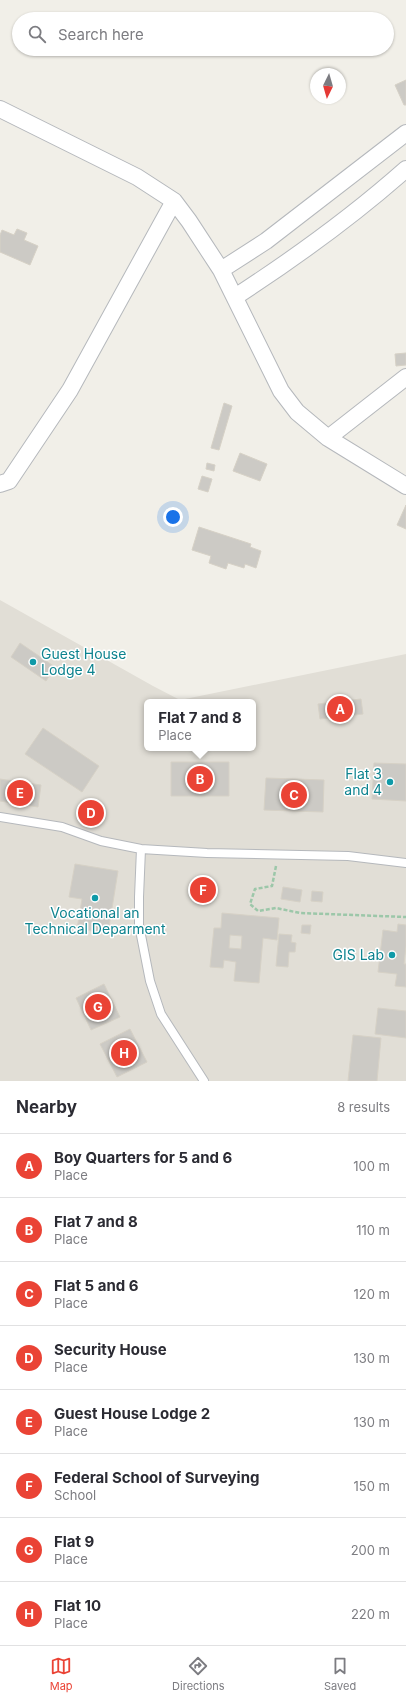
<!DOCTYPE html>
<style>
:root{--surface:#fff;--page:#f2f2f3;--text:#2b2b33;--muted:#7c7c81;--line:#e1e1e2;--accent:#ea4335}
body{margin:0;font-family:Inter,sans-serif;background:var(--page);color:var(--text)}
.compass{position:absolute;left:310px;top:68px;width:36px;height:36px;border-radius:50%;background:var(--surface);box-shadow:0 1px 3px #0004;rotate:185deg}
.you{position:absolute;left:173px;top:517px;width:14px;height:14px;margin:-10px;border:3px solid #fff;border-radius:50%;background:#1a73e8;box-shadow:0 0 0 6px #1a73e833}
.badge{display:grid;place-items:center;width:26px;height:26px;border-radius:50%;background:var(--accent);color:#fff;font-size:13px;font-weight:700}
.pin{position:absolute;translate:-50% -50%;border:2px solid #fff;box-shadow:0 1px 4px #0006}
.popup{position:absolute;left:144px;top:699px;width:112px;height:52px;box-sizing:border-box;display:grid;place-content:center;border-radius:6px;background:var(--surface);filter:drop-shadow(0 1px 3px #0005);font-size:13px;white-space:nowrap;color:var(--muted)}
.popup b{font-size:15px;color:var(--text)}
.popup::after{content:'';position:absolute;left:50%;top:100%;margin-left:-8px;border:8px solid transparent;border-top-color:var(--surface)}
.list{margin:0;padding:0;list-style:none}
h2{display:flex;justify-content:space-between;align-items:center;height:52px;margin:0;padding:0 16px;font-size:17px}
h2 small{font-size:13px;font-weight:400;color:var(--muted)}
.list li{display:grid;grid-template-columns:26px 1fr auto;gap:12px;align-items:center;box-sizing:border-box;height:64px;padding:0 16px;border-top:1px solid var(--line)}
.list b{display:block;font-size:15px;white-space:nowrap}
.list p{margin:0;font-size:13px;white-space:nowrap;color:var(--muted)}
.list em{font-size:13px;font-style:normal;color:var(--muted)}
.icon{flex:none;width:22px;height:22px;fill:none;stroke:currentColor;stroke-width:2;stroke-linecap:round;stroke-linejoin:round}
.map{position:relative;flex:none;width:406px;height:1081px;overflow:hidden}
.search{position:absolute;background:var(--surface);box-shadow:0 1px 3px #0004;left:12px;right:12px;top:12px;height:44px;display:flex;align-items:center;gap:10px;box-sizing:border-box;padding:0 14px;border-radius:22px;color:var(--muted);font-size:15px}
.sheet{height:564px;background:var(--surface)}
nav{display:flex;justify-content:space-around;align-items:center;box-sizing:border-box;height:56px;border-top:1px solid var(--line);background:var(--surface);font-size:11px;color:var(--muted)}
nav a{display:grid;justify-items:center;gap:2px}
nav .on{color:var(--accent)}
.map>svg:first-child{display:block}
.education{fill:#e1ded6;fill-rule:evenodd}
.building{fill:#cccac5;stroke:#d6d1c6;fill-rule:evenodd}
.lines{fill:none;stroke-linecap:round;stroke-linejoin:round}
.lane-casing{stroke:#b5b8bc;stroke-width:10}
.street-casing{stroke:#b5b8bc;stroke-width:18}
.path{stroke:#9cc7a9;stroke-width:2.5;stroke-dasharray:4 2;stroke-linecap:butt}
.lane{stroke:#fff;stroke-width:8}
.street{stroke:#fff;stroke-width:16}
.culture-dot{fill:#0f9aa8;stroke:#fff;stroke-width:1.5}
.labels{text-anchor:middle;stroke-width:3;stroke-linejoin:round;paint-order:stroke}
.culture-label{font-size:14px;fill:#0d838f;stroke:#fff;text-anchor:end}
</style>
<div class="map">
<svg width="406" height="1081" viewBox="0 0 406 1081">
<rect width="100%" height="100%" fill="#f1efe8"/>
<!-- education -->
<path class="education" d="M0,600L153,686L180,700L406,654V1081H0ZM147,702H253V748H147Z"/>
<!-- building -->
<path class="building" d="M406,80V105H404L395,85Z
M17,229L27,233L24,240L38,246L30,265L0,252V235L2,230L14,235Z
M406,353V365L396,366L395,354Z
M224,403L232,406L219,450L211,448Z
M240,453L267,464L260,481L233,471Z
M207,463L215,465L214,471L206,469Z
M202,476L212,479L208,492L198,489Z
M406,505V529L397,525Z
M199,527L251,544L250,547L261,551L256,568L245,564L244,568L228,563L226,569L209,563L211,556L192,550Z
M20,643L55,667L46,681L11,657Z
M361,699L363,714L320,719L318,704Z
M43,728L99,766L82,792L25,754Z
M171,762H229V796H171Z
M374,763L406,764V801L372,799Z
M266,778L324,780L323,812L264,810Z
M0,779L41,785L38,807L0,801Z
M89,805L99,809L94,820L84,816Z
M75,864L118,871L108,933L77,929L82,899L69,897Z
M283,887L302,890L300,902L281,899Z
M312,891L323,892L322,902L311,901Z
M222,913L279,918L277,940L263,938L259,983L234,981L236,962L224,960L223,968L210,967L214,928H221ZM230,935L242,936L241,949L229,948Z
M398,924L406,925V946L404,964H406V987L395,986L397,974L378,972L383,930L397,932Z
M302,925H311L310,934L301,933Z
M279,934L292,935L291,942L296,943L295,952H289L288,967L276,966Z
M104,984L120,1017L91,1030L76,998Z
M378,1008L406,1011V1038L375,1034Z
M130,1029L147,1062L117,1077L100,1044Z
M353,1035L381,1038L377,1081H348Z"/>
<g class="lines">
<!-- lane casing -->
<g class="lane-casing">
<path id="lane" d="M0,817L62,827L101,841L141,849L207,853L348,856L406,863
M141,849L139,897V925L150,981L161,1014L204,1081"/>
</g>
<!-- street casing -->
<g class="street-casing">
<path id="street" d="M0,109L137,177L174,201L189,221L221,270L281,391L297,412L328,438L406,486
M221,270L266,241L406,133
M235,297C295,258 353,216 406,169
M328,438L406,377
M0,484L9,481L70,390L174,201"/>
</g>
<!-- path -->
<path class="path" d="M276,866L272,886L255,889L250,904L258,911L276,908L300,913L406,917"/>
<!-- lane -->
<use href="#lane" class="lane"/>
<!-- street -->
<use href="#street" class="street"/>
</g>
<!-- markers -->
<g class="culture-dot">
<circle cx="33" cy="662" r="4"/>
<circle cx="390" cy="782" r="4"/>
<circle cx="95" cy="898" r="4"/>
<circle cx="392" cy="955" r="4"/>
</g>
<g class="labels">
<!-- culture labels -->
<g class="culture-label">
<text x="41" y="659" text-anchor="start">Guest House<tspan x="41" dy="16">Lodge 4</tspan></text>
<text x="382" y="779">Flat 3<tspan x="382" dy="16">and 4</tspan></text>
<text x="95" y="918" text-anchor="middle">Vocational an<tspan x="95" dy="16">Technical Deparment</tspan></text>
<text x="384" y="960">GIS Lab</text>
</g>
</g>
</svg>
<svg class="compass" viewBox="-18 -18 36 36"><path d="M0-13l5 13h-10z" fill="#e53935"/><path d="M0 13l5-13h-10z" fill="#7c7c81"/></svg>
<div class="you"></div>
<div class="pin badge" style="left:340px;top:709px">A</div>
<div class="pin badge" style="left:200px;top:779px">B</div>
<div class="popup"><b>Flat 7 and 8</b>Place</div>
<div class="pin badge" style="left:294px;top:795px">C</div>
<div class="pin badge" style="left:91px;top:813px">D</div>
<div class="pin badge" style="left:20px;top:793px">E</div>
<div class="pin badge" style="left:203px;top:890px">F</div>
<div class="pin badge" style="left:98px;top:1007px">G</div>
<div class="pin badge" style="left:124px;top:1053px">H</div>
<div class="search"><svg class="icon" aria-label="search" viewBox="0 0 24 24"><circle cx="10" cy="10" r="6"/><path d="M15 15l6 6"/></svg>Search here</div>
</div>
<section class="sheet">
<h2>Nearby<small>8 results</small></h2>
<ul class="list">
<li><span class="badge">A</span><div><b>Boy Quarters for 5 and 6</b><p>Place</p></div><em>100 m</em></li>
<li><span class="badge">B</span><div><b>Flat 7 and 8</b><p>Place</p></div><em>110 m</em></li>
<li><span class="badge">C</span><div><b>Flat 5 and 6</b><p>Place</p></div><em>120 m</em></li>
<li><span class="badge">D</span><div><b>Security House</b><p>Place</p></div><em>130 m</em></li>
<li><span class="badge">E</span><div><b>Guest House Lodge 2</b><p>Place</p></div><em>130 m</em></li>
<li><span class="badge">F</span><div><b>Federal School of Surveying</b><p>School</p></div><em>150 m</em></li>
<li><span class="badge">G</span><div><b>Flat 9</b><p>Place</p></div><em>200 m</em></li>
<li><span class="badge">H</span><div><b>Flat 10</b><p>Place</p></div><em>220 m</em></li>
</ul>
</section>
<nav>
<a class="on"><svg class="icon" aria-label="map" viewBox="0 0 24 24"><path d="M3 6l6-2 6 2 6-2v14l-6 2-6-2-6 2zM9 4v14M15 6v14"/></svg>Map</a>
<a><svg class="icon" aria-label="directions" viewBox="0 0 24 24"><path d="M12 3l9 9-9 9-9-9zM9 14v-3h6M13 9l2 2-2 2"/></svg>Directions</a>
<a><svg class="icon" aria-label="saved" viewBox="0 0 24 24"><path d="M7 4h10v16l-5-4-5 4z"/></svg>Saved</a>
</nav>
